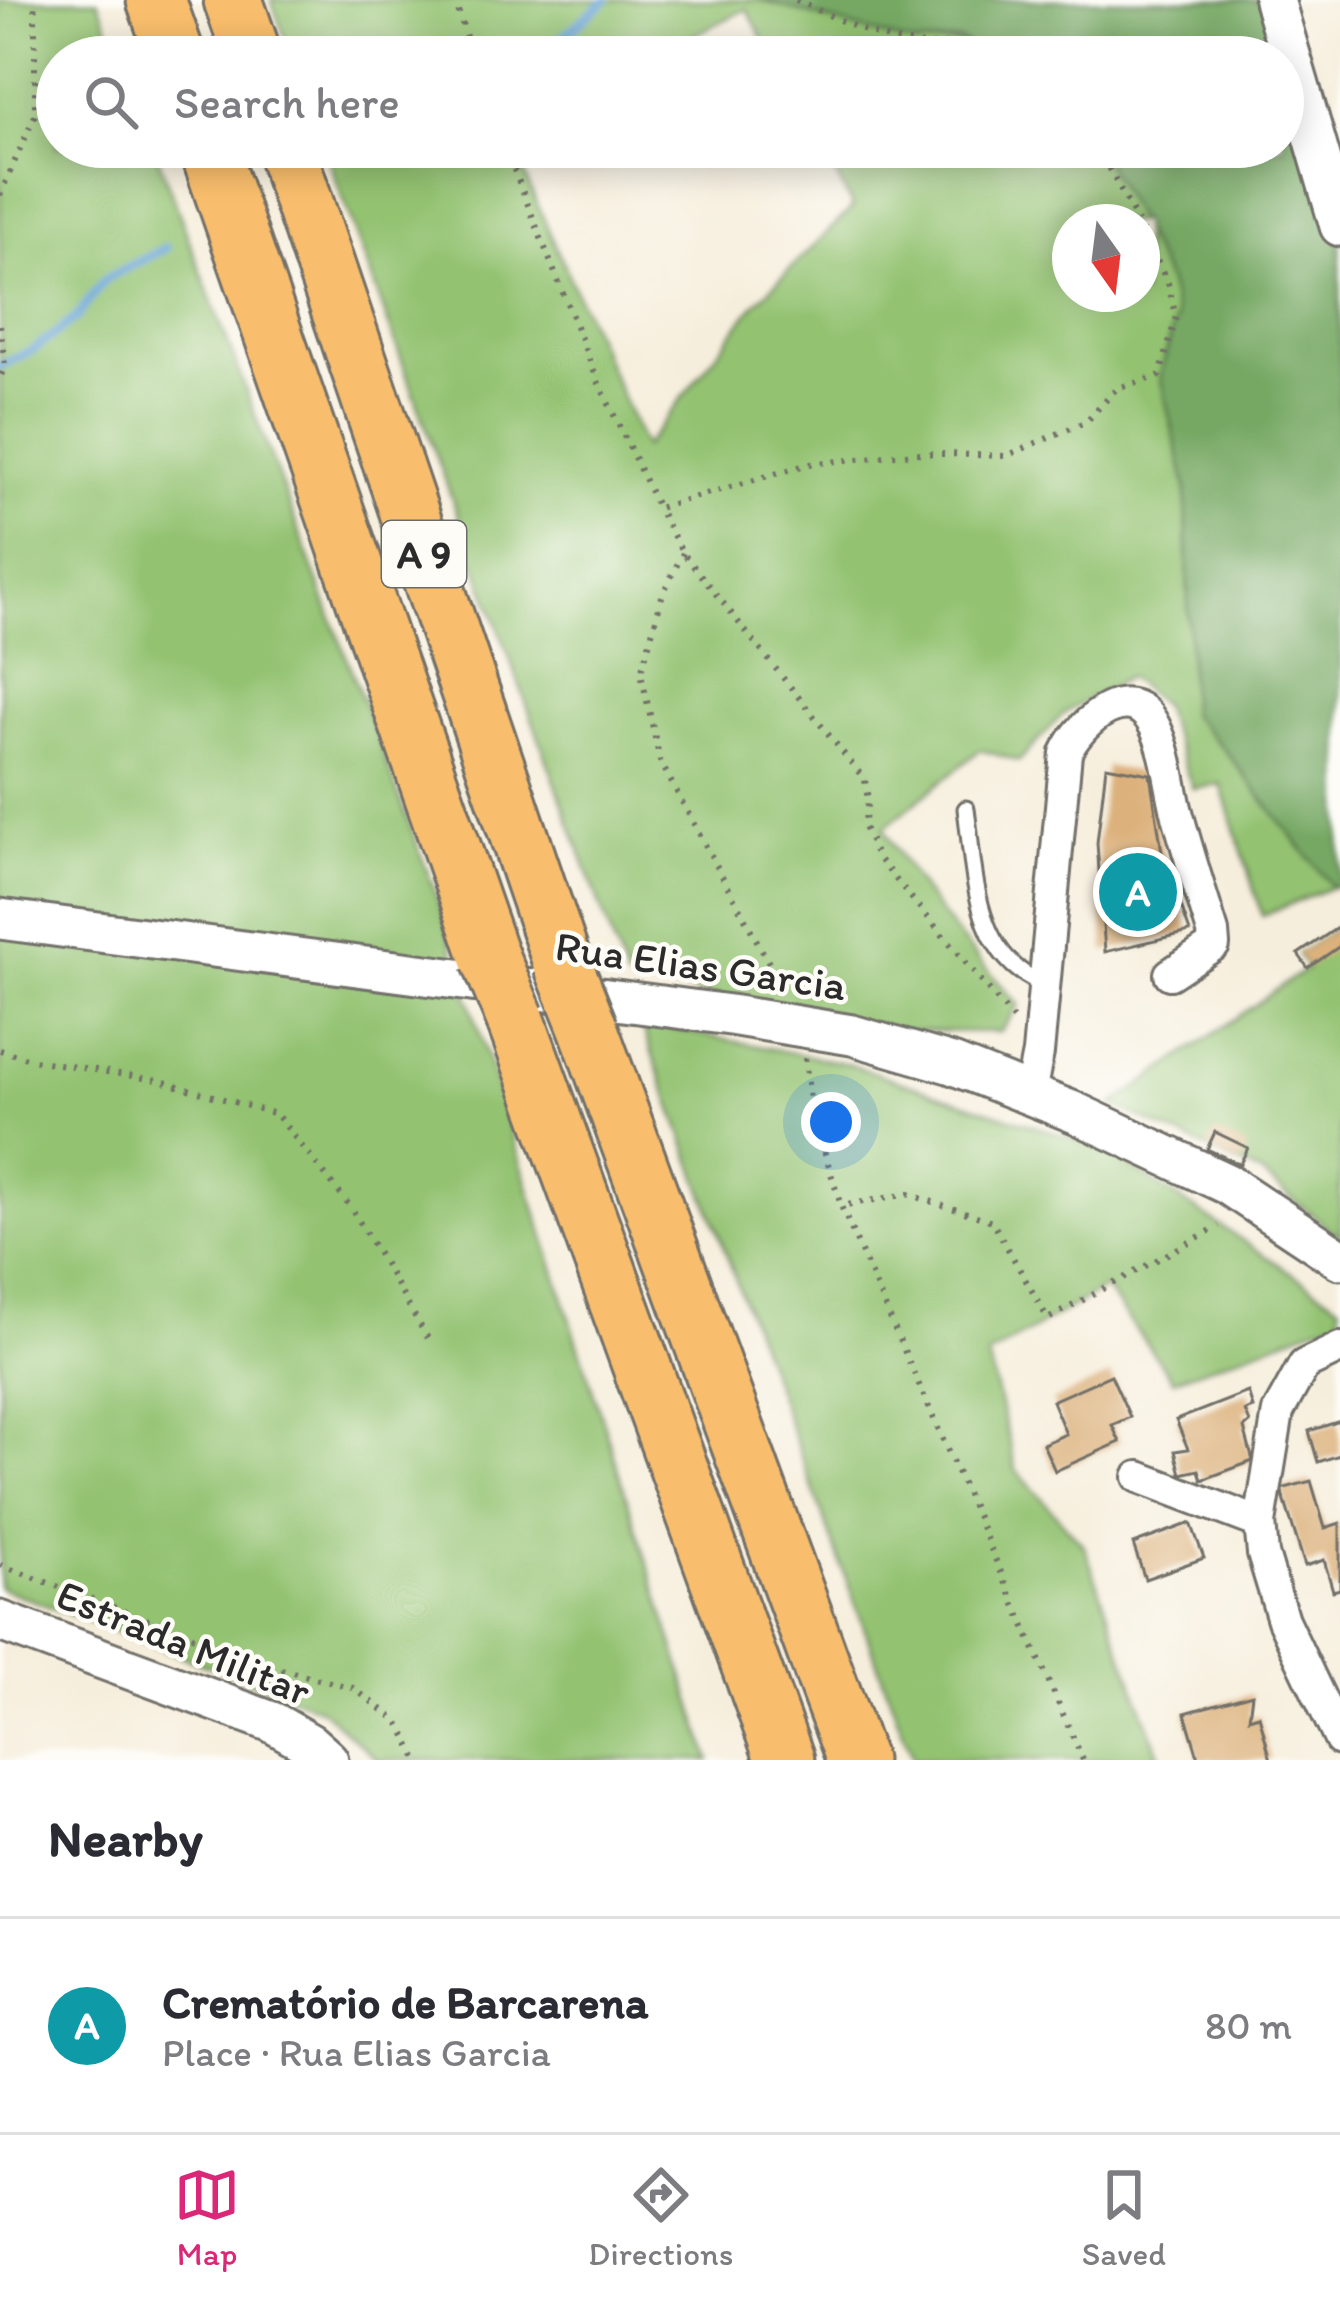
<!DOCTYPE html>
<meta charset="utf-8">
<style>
:root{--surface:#fff;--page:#f7f7f7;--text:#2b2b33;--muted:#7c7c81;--line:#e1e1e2;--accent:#db2777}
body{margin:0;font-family:Itim,sans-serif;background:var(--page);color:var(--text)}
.compass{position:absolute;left:1052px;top:204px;width:108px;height:108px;border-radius:50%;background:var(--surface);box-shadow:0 6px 30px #0003;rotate:166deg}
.you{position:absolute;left:831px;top:1122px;width:42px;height:42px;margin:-30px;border:9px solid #fff;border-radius:50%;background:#1a73e8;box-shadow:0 0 0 18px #1a73e833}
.badge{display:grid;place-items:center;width:78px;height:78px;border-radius:50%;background:var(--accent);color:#fff;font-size:39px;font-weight:700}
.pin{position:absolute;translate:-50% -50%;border:6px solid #fff;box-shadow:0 3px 12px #0006}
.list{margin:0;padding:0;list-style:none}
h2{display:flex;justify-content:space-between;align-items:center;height:156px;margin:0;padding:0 48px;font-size:51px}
h2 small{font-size:39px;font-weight:400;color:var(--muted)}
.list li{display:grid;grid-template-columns:78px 1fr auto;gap:36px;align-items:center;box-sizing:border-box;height:216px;padding:0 48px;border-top:3px solid var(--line)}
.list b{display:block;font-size:45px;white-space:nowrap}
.list p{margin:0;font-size:39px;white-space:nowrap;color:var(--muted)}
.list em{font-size:39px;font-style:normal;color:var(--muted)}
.icon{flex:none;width:66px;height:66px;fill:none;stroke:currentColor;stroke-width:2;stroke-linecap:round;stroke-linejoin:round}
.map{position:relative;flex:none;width:1340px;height:1760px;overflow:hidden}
.search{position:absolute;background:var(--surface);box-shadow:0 6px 30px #0003;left:36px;right:36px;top:36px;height:132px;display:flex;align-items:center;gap:30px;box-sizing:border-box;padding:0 42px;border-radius:66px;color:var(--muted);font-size:45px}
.sheet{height:372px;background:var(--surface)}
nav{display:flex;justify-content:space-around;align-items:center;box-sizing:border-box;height:168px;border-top:3px solid var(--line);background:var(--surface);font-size:33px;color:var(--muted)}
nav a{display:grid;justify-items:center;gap:6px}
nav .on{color:var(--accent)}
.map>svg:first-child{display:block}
.green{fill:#93c271;stroke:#5f764e;stroke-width:3}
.forest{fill:#76a863;stroke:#506a47;stroke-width:3}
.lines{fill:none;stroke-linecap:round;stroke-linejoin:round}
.stream{stroke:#66a3d7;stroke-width:9}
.building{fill:#dcb17b}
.service-casing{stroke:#726f69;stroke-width:21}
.minor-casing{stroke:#726f69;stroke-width:36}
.tertiary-casing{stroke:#726f69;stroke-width:45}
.motorway-casing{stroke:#726f69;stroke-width:63}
.path{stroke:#726f69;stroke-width:6;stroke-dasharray:3 9;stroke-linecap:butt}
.service{stroke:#fff;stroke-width:15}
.minor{stroke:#fff;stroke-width:30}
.tertiary{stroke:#fff;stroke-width:39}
.motorway{stroke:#f9be6d;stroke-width:57}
.motorway-bridge-casing{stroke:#726f69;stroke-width:63;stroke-linecap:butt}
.motorway-bridge{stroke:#f9be6d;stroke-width:57}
.labels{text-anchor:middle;stroke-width:9;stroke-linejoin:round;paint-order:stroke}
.shield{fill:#fdfcf7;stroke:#6a6a68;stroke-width:3}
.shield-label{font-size:39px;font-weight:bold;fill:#2b2b2b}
.street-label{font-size:42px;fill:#2b2b2b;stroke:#fdfcf7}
</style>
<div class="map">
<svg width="1340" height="1760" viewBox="0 0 1340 1760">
<rect width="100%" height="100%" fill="#fdfcf7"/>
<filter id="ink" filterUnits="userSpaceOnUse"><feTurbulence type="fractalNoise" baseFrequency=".00833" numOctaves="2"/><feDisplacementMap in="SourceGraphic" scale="24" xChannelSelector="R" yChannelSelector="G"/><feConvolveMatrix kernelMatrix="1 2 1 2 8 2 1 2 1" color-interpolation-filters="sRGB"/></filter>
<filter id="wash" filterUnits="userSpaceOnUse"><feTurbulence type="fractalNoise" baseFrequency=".004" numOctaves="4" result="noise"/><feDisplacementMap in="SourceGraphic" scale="48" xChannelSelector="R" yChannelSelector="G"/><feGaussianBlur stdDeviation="2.7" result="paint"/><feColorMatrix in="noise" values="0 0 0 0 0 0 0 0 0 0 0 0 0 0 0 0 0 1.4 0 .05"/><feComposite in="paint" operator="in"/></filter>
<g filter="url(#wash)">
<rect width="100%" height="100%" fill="#f6eedc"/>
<!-- green -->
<path class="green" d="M0,0H98L120,57H57V147H154L435,892L710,1760H378L320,1708L0,1588Z
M271,0H760L916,45C947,42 980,40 1007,57H773L747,9L649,57H292Z
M324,147H512L644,447L756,303L853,207L821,147H1097L1138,222H1070V294H1142V230L1168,283L1176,317L1160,376L1186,486L1190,714L1223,748L1332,887L1262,916L1221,784L1193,789L1161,704L1128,677L1064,713L1019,761L980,750L884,828C919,895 969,949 1019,1005L1000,1032L909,1031L627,980Z
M1340,926V1237L1261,1174L1113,1105L1307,968L1298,954Z
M641,1023L845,1063L1104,1149L1340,1305V1318L1173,1380L1105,1288L988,1356L1016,1470L1084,1546L1161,1760H913Z"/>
<!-- forest -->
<path class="forest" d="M760,0H1274L1340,226V886L1332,887L1223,748L1190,714L1186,486L1160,376L1176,317L1168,283L1142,230V222H1138L1097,147H1283V57H994L959,40L916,45Z"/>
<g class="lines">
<!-- stream -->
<path class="stream" d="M539,57L606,0
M365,154L372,147
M0,366L33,350L76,318L105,279L166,248"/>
</g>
<g id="blocks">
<!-- building -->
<path class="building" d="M1106,766L1150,774L1162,852L1190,932L1105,952L1097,843Z
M1340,926V946L1308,968L1298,954Z
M1215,1132L1248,1148L1240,1164L1207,1149Z
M1111,1375L1130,1417L1112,1425L1120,1442L1055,1471L1043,1444L1066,1434L1052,1401Z
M1248,1392L1253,1408L1245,1411L1250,1423L1244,1428L1253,1461L1202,1480L1199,1470L1181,1474L1175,1451L1188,1449L1176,1420Z
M1340,1421V1455L1318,1462L1309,1431Z
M1311,1481L1325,1528L1340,1523V1589L1333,1591L1324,1560L1305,1566L1281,1489Z
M1191,1523L1204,1558L1145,1579L1133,1544Z
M1252,1694L1249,1718L1259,1715L1271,1760H1199L1185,1713Z"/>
</g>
</g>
<g filter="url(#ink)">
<use href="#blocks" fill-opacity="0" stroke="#726f69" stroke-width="3"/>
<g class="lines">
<!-- service casing -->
<g class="service-casing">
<path id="service" d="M966,809C975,873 973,957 1044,984"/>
</g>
<!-- minor casing -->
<g class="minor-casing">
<path id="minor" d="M1030,1093L1038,1053L1066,753C1081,721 1131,677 1155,727C1167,751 1170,783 1176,808C1187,850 1200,891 1213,932L1214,945L1170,974
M1340,1348L1304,1365L1278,1412L1260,1523L1263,1554L1283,1620L1340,1740
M1139,1477L1260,1523"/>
</g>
<!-- tertiary casing -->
<g class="tertiary-casing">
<path id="tertiary" d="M1274,0L1340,226
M0,919L730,1015L852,1035L952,1064L1076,1113L1227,1184L1340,1259
M0,1621L272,1722L310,1744L328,1760"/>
</g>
<!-- motorway casing -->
<g class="motorway-casing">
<path id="motorway" d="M156,0L176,57
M233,0L253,57
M208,147L490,958
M285,147L562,962
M515,1018L785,1760
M589,1030L856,1760"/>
</g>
<!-- path -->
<path class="path" d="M455,0L472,57
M796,0C833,16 873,39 914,44C953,49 967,31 1007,57
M505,147L597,379L658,508
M1097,147L1138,222
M0,195L35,115V0
M0,325L5,366L0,378
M683,553L663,593L641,673L660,761L783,989
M1013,1019L878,858L864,827L868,800L865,780L683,553L658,508L809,464L914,453L1006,456L1087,421L1117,388L1160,376L1176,317L1168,283L1142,230
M0,1050L33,1060L157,1080L276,1114L350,1206L430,1342
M805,1058L811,1108L841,1206
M0,1565L281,1669L353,1688L399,1722L418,1760
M1083,1760L841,1206L908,1194L992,1221L1048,1319L1219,1226"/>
<!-- service -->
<use href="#service" class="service"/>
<!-- minor -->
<use href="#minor" class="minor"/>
<!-- tertiary -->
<use href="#tertiary" class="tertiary"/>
<!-- motorway -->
<use href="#motorway" class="motorway"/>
<!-- motorway-bridge casing -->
<g class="motorway-bridge-casing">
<path id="motorway-bridge" d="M490,958L515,1018
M562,962L589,1030"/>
</g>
<!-- motorway-bridge -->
<use href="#motorway-bridge" class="motorway-bridge"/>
</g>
</g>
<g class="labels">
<!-- shield labels -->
<rect class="shield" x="382" y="521" width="84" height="66" rx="9"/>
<g class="shield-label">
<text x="424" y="568">A 9</text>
</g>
<!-- street labels -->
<g class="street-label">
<text transform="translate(701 965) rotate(8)" y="15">Rua Elias Garcia</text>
<text transform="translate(184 1642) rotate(22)" y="15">Estrada Militar</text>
</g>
</g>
</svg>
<svg class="compass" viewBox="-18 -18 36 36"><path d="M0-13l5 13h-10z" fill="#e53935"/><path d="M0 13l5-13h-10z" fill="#7c7c81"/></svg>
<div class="you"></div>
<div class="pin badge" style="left:1138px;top:892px;background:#0f9aa8">A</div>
<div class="search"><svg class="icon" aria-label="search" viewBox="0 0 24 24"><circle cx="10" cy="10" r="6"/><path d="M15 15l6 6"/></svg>Search here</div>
</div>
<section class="sheet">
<h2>Nearby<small></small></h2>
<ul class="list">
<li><span class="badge" style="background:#0f9aa8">A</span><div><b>Crematório de Barcarena</b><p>Place · Rua Elias Garcia</p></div><em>80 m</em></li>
</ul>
</section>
<nav>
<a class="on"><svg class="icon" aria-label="map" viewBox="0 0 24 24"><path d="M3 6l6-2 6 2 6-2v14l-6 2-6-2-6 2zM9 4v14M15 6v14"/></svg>Map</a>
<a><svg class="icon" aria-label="directions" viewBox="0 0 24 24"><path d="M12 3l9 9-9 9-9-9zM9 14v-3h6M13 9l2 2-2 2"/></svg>Directions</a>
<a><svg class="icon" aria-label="saved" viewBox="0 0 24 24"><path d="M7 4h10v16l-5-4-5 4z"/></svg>Saved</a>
</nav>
